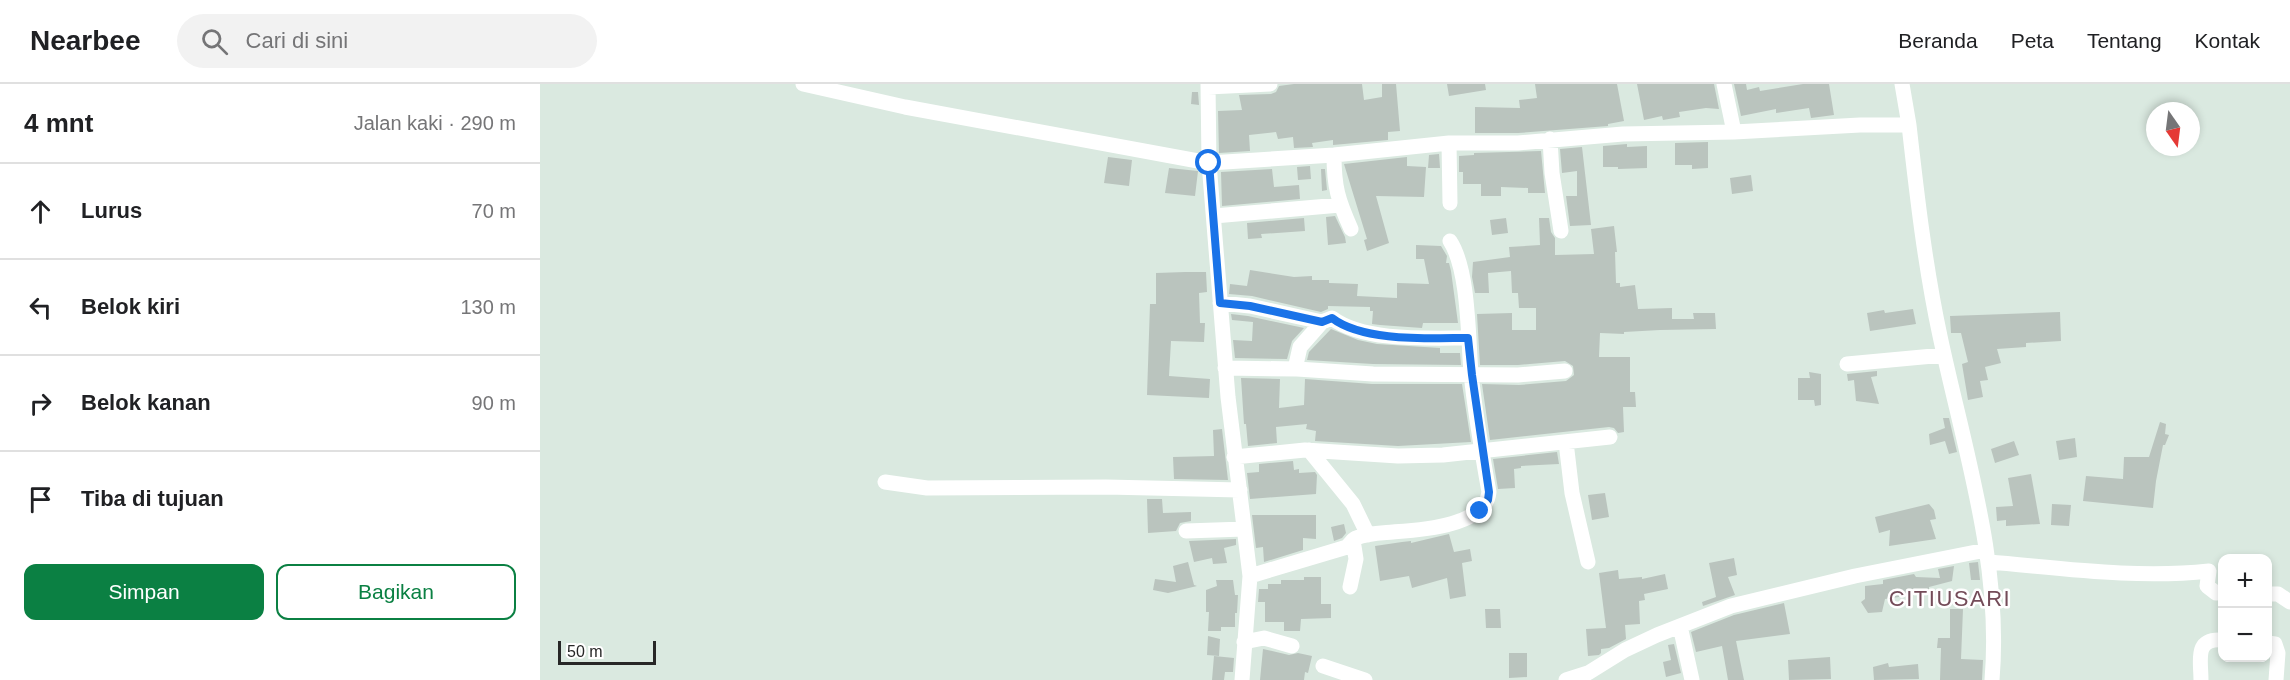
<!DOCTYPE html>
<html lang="id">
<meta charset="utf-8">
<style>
:root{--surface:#fff;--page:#f2f2f2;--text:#202124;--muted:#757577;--line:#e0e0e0;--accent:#0b8043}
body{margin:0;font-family:Arial,sans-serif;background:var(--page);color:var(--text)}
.controls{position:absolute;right:18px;bottom:18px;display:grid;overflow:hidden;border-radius:12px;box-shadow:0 3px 9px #0003}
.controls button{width:54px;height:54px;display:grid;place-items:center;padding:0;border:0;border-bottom:2px solid var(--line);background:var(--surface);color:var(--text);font:30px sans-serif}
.compass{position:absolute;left:1606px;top:18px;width:54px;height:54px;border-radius:50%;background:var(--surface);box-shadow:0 3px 9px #0003;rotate:166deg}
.scale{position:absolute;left:18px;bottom:15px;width:98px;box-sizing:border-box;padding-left:6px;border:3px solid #272727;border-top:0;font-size:16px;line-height:21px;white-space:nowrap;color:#272727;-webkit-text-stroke:4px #fff;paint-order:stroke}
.stop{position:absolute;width:18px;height:18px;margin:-14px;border:4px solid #1a73e8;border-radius:50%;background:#fff}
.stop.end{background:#1a73e8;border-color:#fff;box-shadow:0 2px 6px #0008}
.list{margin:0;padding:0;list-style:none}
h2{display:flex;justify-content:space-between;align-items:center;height:78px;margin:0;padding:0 24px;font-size:26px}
h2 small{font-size:20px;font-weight:400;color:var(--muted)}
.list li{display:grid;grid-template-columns:39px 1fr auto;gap:18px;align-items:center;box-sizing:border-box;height:96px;padding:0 24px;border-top:2px solid var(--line)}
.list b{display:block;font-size:22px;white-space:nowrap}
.list em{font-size:20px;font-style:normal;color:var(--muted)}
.actions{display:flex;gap:12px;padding:18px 24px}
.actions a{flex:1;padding:14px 0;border:2px solid var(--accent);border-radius:12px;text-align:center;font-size:21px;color:var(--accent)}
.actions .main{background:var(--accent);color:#fff}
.icon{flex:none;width:33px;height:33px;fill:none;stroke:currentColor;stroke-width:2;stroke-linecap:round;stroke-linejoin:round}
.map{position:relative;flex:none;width:1750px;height:596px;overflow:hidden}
header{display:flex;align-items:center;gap:36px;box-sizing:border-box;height:84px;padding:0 30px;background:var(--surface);border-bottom:2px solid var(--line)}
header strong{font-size:28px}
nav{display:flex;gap:33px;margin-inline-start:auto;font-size:21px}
.search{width:420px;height:54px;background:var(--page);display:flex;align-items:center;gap:15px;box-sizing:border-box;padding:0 21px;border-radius:33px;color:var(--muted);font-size:22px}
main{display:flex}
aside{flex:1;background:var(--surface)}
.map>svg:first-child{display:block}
.building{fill:#bac4be}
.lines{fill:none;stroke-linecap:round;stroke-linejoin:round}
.minor{stroke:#fff;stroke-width:15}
.route{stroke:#1a73e8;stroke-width:8}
.labels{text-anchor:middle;stroke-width:5;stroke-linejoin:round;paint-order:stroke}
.quarter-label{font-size:22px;letter-spacing:1.5px;fill:#744c59;stroke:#fff}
</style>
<header>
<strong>Nearbee</strong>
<div class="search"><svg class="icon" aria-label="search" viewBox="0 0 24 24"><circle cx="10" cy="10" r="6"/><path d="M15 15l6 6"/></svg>Cari di sini</div>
<nav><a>Beranda</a><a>Peta</a><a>Tentang</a><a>Kontak</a></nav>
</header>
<main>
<aside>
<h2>4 mnt<small>Jalan kaki · 290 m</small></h2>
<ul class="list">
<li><svg class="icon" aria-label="ahead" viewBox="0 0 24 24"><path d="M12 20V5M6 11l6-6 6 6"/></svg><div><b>Lurus</b></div><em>70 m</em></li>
<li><svg class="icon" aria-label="left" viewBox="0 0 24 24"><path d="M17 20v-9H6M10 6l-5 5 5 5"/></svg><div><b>Belok kiri</b></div><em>130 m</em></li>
<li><svg class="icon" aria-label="right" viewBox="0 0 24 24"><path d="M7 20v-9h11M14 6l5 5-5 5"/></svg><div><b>Belok kanan</b></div><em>90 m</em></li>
<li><svg class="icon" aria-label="arrive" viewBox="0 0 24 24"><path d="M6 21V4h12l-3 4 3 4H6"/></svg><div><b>Tiba di tujuan</b></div></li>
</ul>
<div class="actions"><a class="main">Simpan</a><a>Bagikan</a></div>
</aside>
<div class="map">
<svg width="1750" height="596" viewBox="0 0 1750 596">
<rect width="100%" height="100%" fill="#dae9e0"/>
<!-- building -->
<path class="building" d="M754,0H822L824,16L842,13V0H856L860,47L848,48V56L793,61V56L772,59L773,63L754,64L753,53L738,55L736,48L709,51L710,67L679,69L678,27L702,26L699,11L731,10L736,8L739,2Z
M907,0H945L946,6L909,12Z
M995,0H1077L1084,37L1068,40V42L978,49H935V23L980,24L979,16L997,14Z
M1097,0H1174L1179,25L1166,24L1139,28L1140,33L1123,36L1122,32L1104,36Z
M1194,0H1206L1207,6L1219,3L1220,7L1263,0H1289L1294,31L1271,34L1269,24L1236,29V25L1201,32Z
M652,8H658L659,21L651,20Z
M1168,58V84L1152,85V81H1135V59Z
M1087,60V63L1107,62V84L1078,85V83H1063V62Z
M1042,63L1051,141L1030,142L1026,112H1037V87L1022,89L1020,65Z
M1001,67L1005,109H988V104L961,103V112H941V100H923V88H919V72L934,71V69Z
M899,70L900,84H888L889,71Z
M568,73L592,76L589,102L564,99Z
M867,73V82L886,83L884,113L836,112L849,159L827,167L824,156L827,155L804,80Z
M770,82L771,95L758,96L757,83Z
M629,84L658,87L655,112L625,109Z
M732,85L734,103L759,101L760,115L682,122L681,88Z
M781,85H785L787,106L782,107Z
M1211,91L1213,107L1192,110L1190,94Z
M795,132L805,153L806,159L788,161L786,133Z
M764,134L765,147L721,150L722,154L708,155L707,139Z
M966,134L968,149L952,151L950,136Z
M999,134H1009L1011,148L1015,154V171L1054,170L1051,145L1074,142L1077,168H1075L1076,199H1080V203L1095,201L1098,225L1132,224V235H1154L1153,229H1175L1176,245L1120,246L1084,248V250L1060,249L1059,273H1090V308H1095L1096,323H1083L1084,348L1078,349L1074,344L1069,343L950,356L942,300L979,301L1026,297L1034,291L1033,282L1025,277L978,281H940L937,230L972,229V246H996V224H979L978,209H972L971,187L948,189L949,209H935L932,193L933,178L970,173L969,163L1000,161Z
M876,161L901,162L907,172L906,179H909L911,187L918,239H883L882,244L840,241L832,240L833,227H830V223L788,222V225L781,228L712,212L689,210L690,200L707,202L710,186L754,193L772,192V196H789V199L818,200L817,212L857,214V199L889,200L884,175H876Z
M645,188H666L667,208L659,209L660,239H665L664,258L631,257L629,292L670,295L669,314L607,311L610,220H616V189Z
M1373,225L1376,240L1330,247L1327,229L1344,226L1345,229Z
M1520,228L1521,257L1486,259V263L1457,265L1461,279L1445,283L1448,296L1440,297L1443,313L1428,316L1422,280L1428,278L1421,249H1411L1410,232Z
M691,230L708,232L764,244L752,257L747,275L695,274L693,256L712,257L713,238L692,236Z
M791,245L818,256L837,260L900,264V269H920L921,281L833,280L767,276L769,268Z
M1337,287V292L1331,293L1339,320L1316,317L1314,296L1308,297L1307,290Z
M1269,288L1281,290V321L1275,322L1274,316H1258V294H1270Z
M701,294L740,295L739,324L764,321L765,295L832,300H922L931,358L858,362L775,357L776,347L766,345L767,340L736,343L737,359L708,362L706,340H704Z
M1403,334H1409L1417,368L1409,370L1405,357L1390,361L1389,350L1405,344Z
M1620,338L1626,340L1625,350L1629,351L1625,361H1623L1616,397L1613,424L1543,417L1546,392L1583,395L1584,373H1609Z
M682,345L688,396L634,395L633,373L674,372L673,346Z
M1535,354L1537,373L1519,376L1516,357Z
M1474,357L1479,371L1455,379L1451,365Z
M1017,368L1019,380L981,382V384L974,385L975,404L958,405L953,375Z
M753,377L754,386L759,385V389L775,388L777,391L776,410L710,415L707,389L719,388V380Z
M1491,390L1500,440L1466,442V436L1457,437L1456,423L1473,422L1468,394Z
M1065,409L1069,433L1052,436L1048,411Z
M607,415H622L623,429L651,428V437L640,439L636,447L608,449Z
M1389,420L1394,426L1396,435L1390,436L1396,455L1349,462L1350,446L1339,449L1335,433Z
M1512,420L1531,421L1529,442L1511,441Z
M712,431H776V455L763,454V466L724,478L723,463L716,464Z
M804,440L806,449L802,454L794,457L791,443Z
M909,450L914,468L930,465L932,477L922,479L926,512L910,515L907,494L872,504L869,492L840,497L835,462L862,458L871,457V459Z
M696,455V461L684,464L687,479L673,480L672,474L654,478L649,457Z
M1194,474L1197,491L1188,493L1195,511L1163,522L1162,518L1176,513L1169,479Z
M648,478L654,501L657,502L628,509L613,506L615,495L636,498L633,482Z
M1438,478L1440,496H1431L1429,479Z
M1414,482L1412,497L1389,503V508L1359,510V513L1345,515L1342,528L1328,529L1321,518L1325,515V502L1343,500V496L1374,490L1376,493L1400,494L1398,485Z
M1078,486L1079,495L1102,493V495L1125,490L1128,505L1104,510L1105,516L1099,517L1100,540L1085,541L1086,555L1069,564L1061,565V569L1059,571L1048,572L1046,545L1066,544L1059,489Z
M764,493H781V520H791V534L761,535L760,547H744V538H725V518H718L719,505H728V500H741V496H764Z
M676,496H693L695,511H698L697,529H695V543H681V547H668L669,528H666V506L677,502Z
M1244,519L1250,550L1196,557L1204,596H1188L1182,562L1156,568L1151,548L1194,531Z
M945,525H960L961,544H946Z
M1410,525H1423L1421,575L1443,576L1442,596H1400L1401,564H1397L1398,554H1410Z
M668,552L680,555L679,572L667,571Z
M1134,560L1141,589L1126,593L1123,578L1131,576L1128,561Z
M723,565L749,571L758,569L772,572L768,589L765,588L764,596H720Z
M969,569H987V593L969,594Z
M674,572L694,574L693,588H685L684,596H672Z
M1290,573L1291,595L1249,596L1248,576Z
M1348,579L1349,583L1378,580L1379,595L1334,596L1333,583Z"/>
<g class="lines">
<!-- minor -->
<path class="minor" d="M263,0L365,23L669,79L794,71L909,59H978L1083,50L1194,48L1320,41H1369C1377,112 1385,182 1400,252C1424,365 1462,479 1452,596
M668,0L669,79L688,313L710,492L702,596
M1184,0L1194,48
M1362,0L1369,41
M668,3L730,0
M1010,55L1012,89L1021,147
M909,59L910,119
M794,71C794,103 798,116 811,145
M674,132L800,121
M680,219L710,222L782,238L792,234C823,258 890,254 929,254
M1307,280L1404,271
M685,284L757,285L833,290L978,291L1025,287
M755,285L760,263L782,238
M1026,358L1032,409L1048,478
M769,366L813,420L828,451
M694,373L765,366L858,372L903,371L1070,353
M345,398L387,404L566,403L700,406
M646,447L704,445
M1449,478C1521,484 1596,495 1669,487L1667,502L1676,509L1682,508
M710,492L807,463C810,460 812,456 816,454C827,449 841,449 853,448C880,446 946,442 949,408C942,369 935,329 931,289C928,254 929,186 910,157
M810,503L816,475L813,456
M1728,510H1738L1750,518
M1140,542L1152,596
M704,558L724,554L752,562
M1728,559L1735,560L1738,569L1736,596
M783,582L825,596
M1026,596L1048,589L1085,566L1117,551L1191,522L1315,492L1446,466
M1661,596C1661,576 1654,554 1682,556"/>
</g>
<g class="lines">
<!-- route -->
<path class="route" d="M669,79L680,219L710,222L782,238L792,234C823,258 890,254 928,254L932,291L949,408L948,416L940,427"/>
</g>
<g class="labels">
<!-- quarter labels -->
<g class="quarter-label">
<text x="1410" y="522">CITIUSARI</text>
</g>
</g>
</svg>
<div class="controls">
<button>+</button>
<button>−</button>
</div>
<svg class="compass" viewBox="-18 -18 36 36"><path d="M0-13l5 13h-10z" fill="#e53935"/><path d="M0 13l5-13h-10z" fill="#757577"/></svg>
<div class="scale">50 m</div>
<div class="stop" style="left:669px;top:79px"></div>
<div class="stop end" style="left:940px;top:427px"></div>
</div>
</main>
